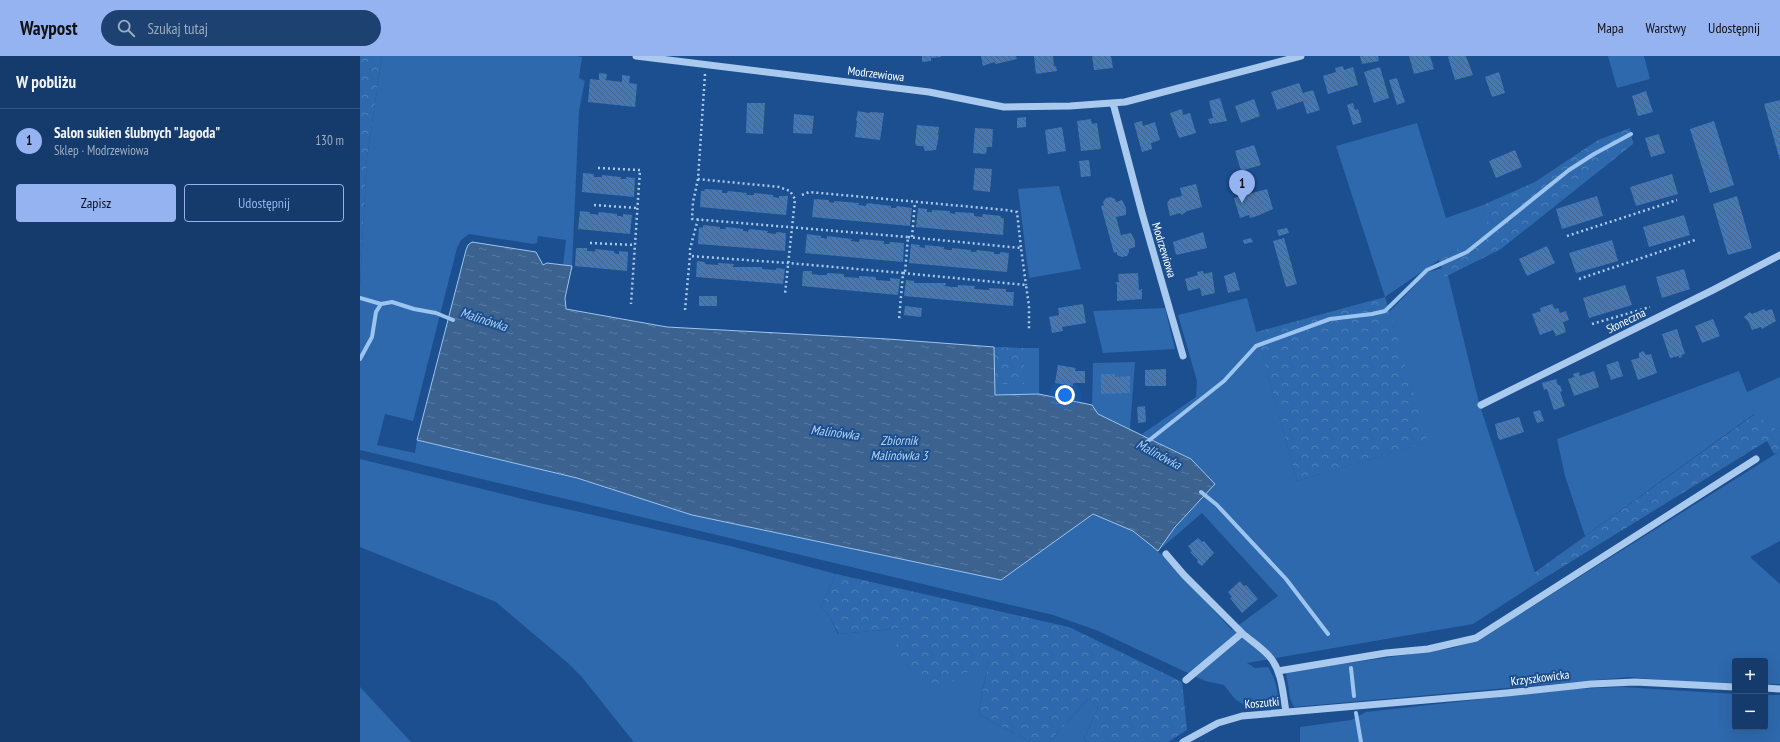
<!DOCTYPE html>
<html lang="pl">
<meta charset="utf-8">
<style>
:root{--surface:#143b6b;--page:#1d4271;--text:#f1f3f6;--muted:#9dadc1;--line:#33557e;--accent:#95b2f1}
body{margin:0;font-family:"PT Sans Narrow",sans-serif;background:var(--page);color:var(--text)}
.controls{position:absolute;right:12px;bottom:12px;display:grid;overflow:hidden;border-radius:4px;box-shadow:0 4px 16px #0002}
.controls button{width:36px;height:36px;display:grid;place-items:center;padding:0;border:0;border-bottom:1px solid var(--line);background:var(--surface);color:var(--text);font:20px sans-serif}
.you{position:absolute;left:705px;top:339px;width:14px;height:14px;margin:-10px;border:3px solid #fff;border-radius:50%;background:#1a73e8;box-shadow:0 0 0 6px #1a73e833}
.badge{display:grid;place-items:center;width:26px;height:26px;border-radius:50%;background:var(--accent);color:#111;font-size:13px;font-weight:700}
.pin{position:absolute;translate:-50% -33px;filter:drop-shadow(0 1px 2px #0008)}
.pin::after{content:'';position:absolute;top:21px;width:14px;height:12px;background:inherit;clip-path:polygon(0 0,100% 0,50% 100%)}
.list{margin:0;padding:0;list-style:none}
h2{display:flex;justify-content:space-between;align-items:center;height:52px;margin:0;padding:0 16px;font-size:17px}
h2 small{font-size:13px;font-weight:400;color:var(--muted)}
.list li{display:grid;grid-template-columns:26px 1fr auto;gap:12px;align-items:center;box-sizing:border-box;height:64px;padding:0 16px;border-top:1px solid var(--line)}
.list b{display:block;font-size:15px;white-space:nowrap}
.list p{margin:0;font-size:13px;white-space:nowrap;color:var(--muted)}
.list em{font-size:13px;font-style:normal;color:var(--muted)}
.actions{display:flex;gap:8px;padding:12px 16px}
.actions a{flex:1;padding:9px 0;border:1px solid var(--accent);border-radius:4px;text-align:center;font-size:14px;color:var(--accent)}
.actions .main{background:var(--accent);color:#111}
.icon{flex:none;width:22px;height:22px;fill:none;stroke:currentColor;stroke-width:2;stroke-linecap:round;stroke-linejoin:round}
.map{position:relative;flex:none;width:1420px;height:686px;overflow:hidden}
header{display:flex;align-items:center;gap:24px;box-sizing:border-box;height:56px;padding:0 20px;background:var(--accent);color:#111}
header strong{font-size:19px}
nav{display:flex;gap:22px;margin-inline-start:auto;font-size:14px}
.search{width:280px;height:36px;background:var(--page);display:flex;align-items:center;gap:10px;box-sizing:border-box;padding:0 14px;border-radius:22px;color:var(--muted);font-size:15px}
main{display:flex}
aside{flex:1;background:var(--surface)}
.map>svg:first-child{display:block}
.grass{fill:#2e69ad;fill-rule:evenodd}
.forest{fill:url(#forest-crowns)}
.water{fill:url(#water-ripples);stroke:#9cc4f0}
.lines{fill:none;stroke-linecap:round;stroke-linejoin:round}
.stream{stroke:#9cc4f0;stroke-width:4}
.building{fill:url(#building-back-hatch)}
.path{stroke:#a9c9ee;stroke-width:2.5;stroke-dasharray:2 3;stroke-linecap:butt}
.minor{stroke:#a9c9ee;stroke-width:7}
.labels{text-anchor:middle;stroke-width:4;stroke-linejoin:round;paint-order:stroke}
.street-label{font-size:12px;fill:#fff;stroke:#1b4f8f}
.water-label{font-size:13px;font-style:italic;fill:#b5d3f5;stroke:#1b4f8f}
</style>
<header>
<strong>Waypost</strong>
<div class="search"><svg class="icon" aria-label="search" viewBox="0 0 24 24"><circle cx="10" cy="10" r="6"/><path d="M15 15l6 6"/></svg>Szukaj tutaj</div>
<nav><a>Mapa</a><a>Warstwy</a><a>Udostępnij</a></nav>
</header>
<main>
<aside>
<h2>W pobliżu<small></small></h2>
<ul class="list">
<li><span class="badge">1</span><div><b>Salon sukien ślubnych &quot;Jagoda&quot;</b><p>Sklep · Modrzewiowa</p></div><em>130 m</em></li>
</ul>
<div class="actions"><a class="main">Zapisz</a><a>Udostępnij</a></div>
</aside>
<div class="map">
<svg width="1420" height="686" viewBox="0 0 1420 686">
<defs>
<pattern id="forest-crowns" width="20" height="18" patternUnits="userSpaceOnUse"><rect width="20" height="18" fill="#2e69ad"/><path d="M2 6a3 3 0 1 1 6 0M12 15a3 3 0 1 1 6 0" fill="none" stroke="#4d80b9"/></pattern>
<pattern id="water-ripples" width="26" height="14" patternUnits="userSpaceOnUse"><rect width="26" height="14" fill="#3c6290"/><path d="M2 4q2-2 4 0t4 0M15 11q2-2 4 0t4 0" fill="none" stroke="#597aa1"/></pattern>
<pattern id="building-back-hatch" width="6" height="6" patternUnits="userSpaceOnUse"><rect width="6" height="6" fill="#4478b7"/><path d="M-1 5l2 2M0 0l6 6M5-1l2 2" fill="none" stroke="#486282"/></pattern>
</defs>
<rect width="100%" height="100%" fill="#1b4f8f"/>
<!-- grass -->
<path class="grass" d="M22,0H217L222,1L219,22L225,25L219,55L212,210L203,209L206,184L178,180L177,187L173,188L109,178L101,184L97,192L53,365L25,358L17,389L55,397L57,384L217,422L332,459L641,524L733,458L773,475L798,495L815,471L801,389L782,378L836,341L837,325L818,259L887,242L937,425L1067,386L1029,256L1068,216L1086,211L1119,347L1178,526L1113,568L887,607L895,612L908,611C915,621 921,640 916,652L890,653L875,643L864,629L845,625L736,574L693,559L0,394V229L7,102ZM842,457L918,540L872,574L798,495Z
M1248,0H1284L1290,23L1257,32Z
M1057,67L1086,162L1123,149L1130,174L1079,204L1025,241L976,90Z
M699,130L721,213L669,222L658,133Z
M805,252L815,293L743,297L733,255Z
M664,292H679V338L634,339V328H664Z
M775,306L770,373L738,358L732,349L733,307Z
M1379,315L1387,336L1420,321V376L1394,358L1225,480L1205,420L1197,383Z
M1420,395V485L1390,501L1420,528V628H1405V605H1375V627L1326,626L1270,621L934,651L930,642L926,616L1093,592L1119,584Z
M0,403L171,445L370,490L476,518L461,550L471,563L478,578L543,572L629,604L618,658L671,686H272L273,685L221,620L209,608L136,546L0,491Z
M0,631L51,686H0Z
M1262,631L1375,638V671H1405V639H1420V686H940V671L991,664L1006,656L1212,633Z
M729,642L738,652L724,683L727,686H689Z"/>
<!-- forest -->
<path class="forest" d="M0,0H22L7,102L0,229Z
M1270,72L1273,88L1141,193L1085,221L1079,204L1129,174L1123,149L1175,126L1238,84Z
M1025,241L1068,386L937,425L896,276Z
M634,291L664,292V328H634Z
M1395,358L1420,376V395L1414,398L1407,385L1178,526L1174,517Z
M476,518L709,571L822,626L827,674L808,686H727L724,683L738,652L729,642L689,686H671L618,658L629,604L575,635L545,613L532,600L543,572L479,578L471,563L461,550Z"/>
<!-- water -->
<path class="water" d="M112,186L176,196L183,209L187,207L212,210L205,242L206,253L307,271L528,283L634,291L635,339L679,338L732,349L738,358L831,403L855,428L815,471L798,495L773,475L733,458L641,524L332,459L217,422L57,384L106,194L108,189Z"/>
<g class="lines">
<!-- stream -->
<path class="stream" d="M0,242L21,248L32,246L54,253L76,257L93,264
M0,303L12,281L16,256L21,248
M787,386L864,325L896,290L970,263L1012,258L1025,255L1067,214L1107,196L1209,114L1234,98L1271,78
M841,436L857,449L926,523L968,578
M991,612L994,640
M996,657L1001,686"/>
</g>
<!-- building -->
<path class="building" d="M562,0H581V1L571,2V5L562,6Z
M621,0H656L657,3L636,8L634,6L623,10Z
M674,0H693L694,10H696L697,15L676,18Z
M732,0H751L753,12L734,14Z
M1000,0H1018L1019,5L1002,8Z
M1049,0H1070L1074,13L1054,18Z
M1090,0H1106L1113,19L1095,24L1088,1Z
M983,10L984,14L993,11L998,29L968,38L963,20L976,16L975,12Z
M1020,11L1029,42L1014,47L1004,16Z
M1139,16L1145,37L1132,41L1125,21Z
M239,17L247,18L246,24L262,26V19L270,20L269,27L277,28L275,51L228,46L230,23L239,24Z
M1037,22L1045,46L1037,49L1029,24Z
M939,27L943,37L953,34L960,54L947,58L943,45L917,54L911,36Z
M1286,35L1293,56L1278,60L1272,40Z
M860,42L867,65L850,68L848,63L853,62L849,45Z
M894,43L900,60L881,67L875,50Z
M1420,44V104L1404,48Z
M387,47H405L403,78L386,77Z
M993,47L995,54L998,53L1002,66L993,69L987,49Z
M822,53L823,59L830,57L836,77L819,82L810,57Z
M498,55L509,57L511,56L524,57L520,84L495,81L497,66L496,64Z
M434,58L454,60L452,78L433,77Z
M666,61V71L657,72V62Z
M731,63L732,68L737,67L741,93L721,95L717,65Z
M782,65L783,70L795,66L800,84L791,87L792,93L782,96L774,67Z
M1354,65L1374,129L1350,137L1330,73Z
M557,69L579,71L578,79H579L576,94L565,95L563,90H557L555,88Z
M702,71L706,95L688,98L685,74Z
M615,72L633,73L632,91H627L626,98L613,97Z
M1299,78L1305,97L1291,101L1285,82Z
M894,89L901,109L881,115L875,95Z
M1155,94L1162,111L1136,122L1129,105Z
M729,104L731,120L721,121L719,105Z
M615,112L632,113L630,136L613,134Z
M223,117L234,118V121H242V119L261,121V123H266V121L275,122L274,141L222,136Z
M1312,118L1318,138L1276,150L1270,131Z
M836,128L842,151L827,155L822,159L820,157L810,160L807,147L810,143L822,140L820,132Z
M345,133L362,134V137H367L368,135L387,137L386,139H394V137L413,139V141L419,142V140H428L426,159L340,151L341,135H344Z
M907,133L913,153L897,160L890,162L889,159L880,162L874,142Z
M1237,140L1243,160L1202,173L1196,153Z
M1377,140L1392,192L1368,199L1353,148Z
M750,141L755,143L756,146L762,144L766,152V159L756,161L761,179L771,177L775,185V191L769,193V196L767,200L762,201L757,199V196L754,197L741,150L744,149L743,146L746,142Z
M454,143L469,144V146L474,147V145L499,147L498,149L506,150L507,147L531,150V152H536L537,150L552,152L550,170L452,161Z
M558,152L567,153V156H572V154L590,155V157L595,158V156L614,157V160L622,161L623,158L641,160V162H644L643,179L556,171Z
M220,155L230,156V158H234L238,159L239,156L257,158V160H260L263,161V158L272,159L270,178L218,173Z
M1324,159L1330,179L1289,191L1283,171Z
M343,169L360,171V173H365L366,171L383,173V175H386L388,176L389,173L408,175L407,177L416,178V176L426,177L425,195L338,188L339,171L343,172Z
M927,172L929,177L919,180L917,174Z
M843,176L847,192L816,199L813,186Z
M447,178L461,180V182H464L467,183V180L492,183L491,185L499,186L500,183L524,185V188H529L530,186L544,187L543,206L445,197Z
M891,182L893,186L884,188L883,184Z
M924,182L937,228L926,231L913,185Z
M1252,184L1258,205L1216,217L1209,197Z
M551,188L560,189L559,191L565,192V189L584,191V193L588,194H592V192L611,194V196H616L617,194L634,196V198H640V196L649,197L647,216L549,207Z
M1187,190L1195,207L1167,220L1159,203Z
M216,192H227V195H231L235,196V193L254,195V197L257,198H259V195L268,196L267,215L215,210Z
M337,205L345,206V208L358,209V207L374,208L373,211H402V213L416,214V212L425,213L423,228L336,221Z
M1324,213L1330,233L1302,242L1296,221Z
M443,215H452V218L459,219H467V217L484,218V221L499,222V220L516,221V224L530,225V222L540,223L538,239L442,230Z
M843,215L844,218L852,216L855,237L842,240L840,232L828,235L825,223L838,219L837,216Z
M875,216L880,234L868,237L864,220Z
M778,217L779,234L782,233V243L757,245V228L754,227L759,226L758,218Z
M546,224L554,225V227H586L585,230L592,231H598V229L615,230L614,233L629,234V232L646,233V236H654L653,250L544,240Z
M1265,229L1272,249L1229,262L1223,242Z
M339,240H357V250H339Z
M723,248L726,267L702,271L703,275L692,277L689,261L699,259L698,252Z
M1192,248L1195,253L1198,252L1200,257L1206,255L1209,264L1203,266L1206,276L1196,280L1193,274L1180,279L1172,258L1181,255L1180,252Z
M545,250L562,252L561,261L544,259Z
M1404,253L1405,255L1412,253L1416,265L1402,273L1401,271L1392,274L1388,265L1384,261L1390,256L1392,258Z
M1353,263L1360,280L1342,287L1335,270Z
M1317,273L1325,298L1321,299L1322,301L1319,302V300L1310,302L1302,278Z
M1283,295L1286,299L1291,298L1297,317L1278,324L1271,304L1279,302V297Z
M1258,305L1263,320L1251,324L1246,309Z
M698,309L716,312L715,315H725V327H713V330L695,327Z
M806,313V330H785V314Z
M1234,315L1239,331L1214,340L1208,323L1214,321L1213,318L1219,316L1220,320Z
M741,318H755V321L770,320V337L741,338Z
M1196,323L1198,329H1200L1202,335L1200,336L1205,350L1194,354L1187,333L1184,334L1182,327Z
M785,350L786,366L778,367L777,351Z
M1180,354L1184,365L1177,367L1173,356Z
M1159,361L1164,376L1140,384L1138,382L1135,368Z
M838,482L842,486L844,485L854,497L842,510L837,506L838,504L830,496L832,495L828,490Z
M880,525L884,530L886,529L898,543L882,557L870,542L872,541L868,536Z"/>
<g class="lines">
<!-- path -->
<path class="path" d="M345,18L338,123L419,131L430,135L435,143L425,238
M238,112L280,114L271,248
M338,123L333,146L332,163L548,181L545,217
M442,139L449,136L646,154L657,156L661,192
M234,149L277,152
M338,163L330,193V200L428,207L543,217L539,264
M1207,180L1317,144
M548,181L661,192L666,229
M552,181L555,146
M230,187L275,189
M543,217L666,229L669,250V274
M1219,223L1335,184
M325,254L330,200
M1232,268L1290,251"/>
<!-- minor -->
<path class="minor" d="M276,0L569,36L644,51L710,50L765,46L941,0
M753,47L782,157L823,300
M1121,349L1353,234L1420,199
M806,498L824,519L882,577L826,624
M882,577C891,585 901,591 909,600C922,614 923,638 926,656
M918,615L1026,597L1068,593L1116,582L1396,403
M1405,632L1420,633
M823,686L858,667L882,660L1147,637L1231,628L1275,626L1375,631"/>
</g>
<g class="labels">
<!-- street labels -->
<g class="street-label">
<text transform="translate(516 18) rotate(7)" y="4">Modrzewiowa</text>
<text transform="translate(804 194) rotate(73)" y="4">Modrzewiowa</text>
<text transform="translate(1266 265) rotate(-26)" y="4">Słoneczna</text>
<text transform="translate(1180 622) rotate(-7)" y="4">Krzyszkowicka</text>
<text transform="translate(902 647) rotate(-5)" y="4">Koszutki</text>
</g>
<!-- water labels -->
<g class="water-label">
<text transform="translate(124 263) rotate(18)" y="5">Malinówka</text>
<text transform="translate(475 376) rotate(7)" y="5">Malinówka</text>
<text x="539" y="389">Zbiornik<tspan x="539" dy="15">Malinówka 3</tspan></text>
<text transform="translate(799 398) rotate(28)" y="5">Malinówka</text>
</g>
</g>
</svg>
<div class="controls">
<button>+</button>
<button>−</button>
</div>
<div class="you"></div>
<div class="pin badge" style="left:882px;top:147px">1</div>
</div>
</main>
